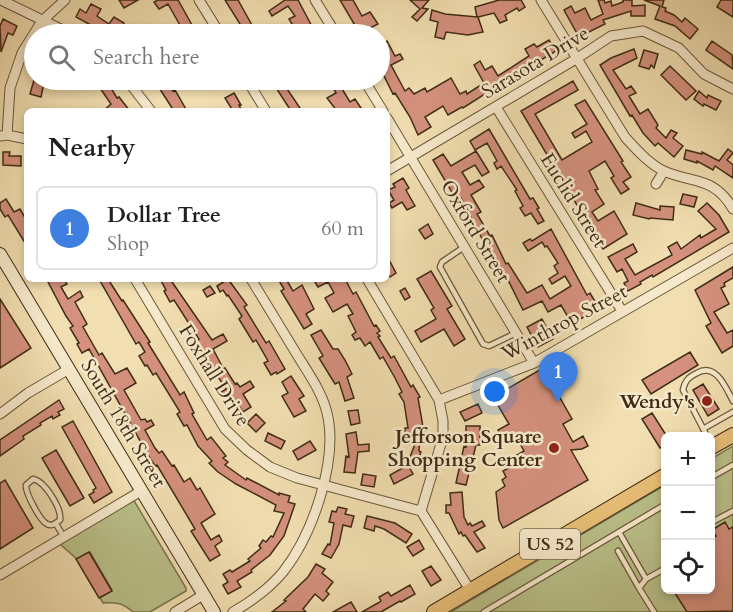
<!DOCTYPE html>
<meta charset="utf-8">
<style>
:root{--surface:#fff;--page:#f2f2f2;--text:#202124;--muted:#757577;--line:#e0e0e0;--accent:#d93025}
body{margin:0;font-family:Cardo,serif;background:var(--page);color:var(--text)}
.controls{position:absolute;right:18px;bottom:18px;display:grid;overflow:hidden;border-radius:9px;box-shadow:0 3px 9px #0003}
.controls button{width:54px;height:54px;display:grid;place-items:center;padding:0;border:0;border-bottom:2px solid var(--line);background:var(--surface);color:var(--text);font:30px sans-serif}
.you{position:absolute;left:495px;top:392px;width:21px;height:21px;margin:-15px;border:4px solid #fff;border-radius:50%;background:#1a73e8;box-shadow:0 0 0 9px #1a73e833}
.badge{display:grid;place-items:center;width:39px;height:39px;border-radius:50%;background:var(--accent);color:#fff;font-size:20px;font-weight:700}
.pin{position:absolute;translate:-50% -50px;filter:drop-shadow(0 2px 3px #0008)}
.pin::after{content:'';position:absolute;top:32px;width:21px;height:18px;background:inherit;clip-path:polygon(0 0,100% 0,50% 100%)}
.list{margin:0;padding:0;list-style:none}
h2{display:flex;justify-content:space-between;align-items:center;height:78px;margin:0;padding:0 24px;font-size:26px}
h2 small{font-size:20px;font-weight:400;color:var(--muted)}
.list li{display:grid;grid-template-columns:39px 1fr auto;gap:18px;align-items:center;box-sizing:border-box;height:84px;margin:0 12px 12px;padding:0 12px;border:2px solid var(--line);border-radius:9px}
.list b{display:block;font-size:22px;white-space:nowrap}
.list p{margin:0;font-size:20px;white-space:nowrap;color:var(--muted)}
.list em{font-size:20px;font-style:normal;color:var(--muted)}
.icon{flex:none;width:33px;height:33px;fill:none;stroke:currentColor;stroke-width:2;stroke-linecap:round;stroke-linejoin:round}
.map{position:relative;flex:none;width:733px;height:612px;overflow:hidden}
.search{position:absolute;background:var(--surface);box-shadow:0 3px 9px #0003;left:24px;top:24px;width:366px;height:66px;display:flex;align-items:center;gap:15px;box-sizing:border-box;padding:0 21px;border-radius:33px;color:var(--muted);font-size:22px}
.panel{position:absolute;background:var(--surface);box-shadow:0 3px 9px #0003;left:24px;top:108px;width:366px;height:174px;border-radius:9px}
.map>svg:first-child{display:block}
.green{fill:#bbc18b;stroke:#7c7650;stroke-width:1.5}
.building{fill:#d5917e;stroke:#3e2c14;stroke-width:1.5}
.lines{fill:none;stroke-linecap:round;stroke-linejoin:round}
.lane-casing{stroke:#6b593b;stroke-width:7}
.street-casing{stroke:#6b593b;stroke-width:11}
.secondary-casing{stroke:#3e2c14;stroke-width:14}
.primary-casing{stroke:#3e2c14;stroke-width:16}
.lane{stroke:#f7eacc;stroke-width:4.5}
.street{stroke:#f7eacc;stroke-width:9}
.secondary{stroke:#f7eacc;stroke-width:12}
.primary{stroke:#e9c078;stroke-width:14}
.poi-dot{fill:#8f2418;stroke:#f7eacc;stroke-width:2}
.labels{text-anchor:middle;stroke-width:5;stroke-linejoin:round;paint-order:stroke}
.shield{fill:#f7eacc;stroke:#76654b;stroke-width:1.5}
.shield-label{font-size:18px;font-weight:bold;fill:#3e2c14}
.street-label{font-size:20px;fill:#3e2c14;stroke:#f7eacc}
.poi-label{font-size:20px;font-weight:bold;fill:#3e2c14;stroke:#f7eacc;text-anchor:end}
</style>
<div class="map">
<svg width="733" height="612" viewBox="0 0 733 612">
<rect width="100%" height="100%" fill="#f2dfb1"/>
<filter id="stains"><feTurbulence type="fractalNoise" baseFrequency=".00333" numOctaves="4"/><feColorMatrix values="0 0 0 0 .2 0 0 0 0 .09 0 0 0 0 .02 0 0 0 .5 -.17"/></filter>
<radialGradient id="worn" r=".72"><stop offset=".6" stop-color="#630" stop-opacity="0"/><stop offset="1" stop-color="#630" stop-opacity=".3"/></radialGradient>
<!-- green -->
<path class="green" d="M733,446V612H451L665,485L666,590H710L711,459Z
M133,499L186,588V591L150,612H133C123,603 116,602 103,603L100,598L112,590L90,552L77,559L60,544Z"/>
<!-- building -->
<path class="building" d="M119,0H138L124,8Z
M158,0H178L197,34H185L168,4L159,9L154,2Z
M225,0H238L253,27L245,32Z
M285,0H298L316,34H305L300,26L295,29L289,19L295,16L288,6L272,16L269,11Z
M340,0H353L362,16L370,12L378,24L368,29L371,34H360Z
M410,0H429L422,8L428,9L417,21L412,17L420,9Z
M499,0H521L525,7L519,11L517,8L505,15L507,20L500,23L494,13L478,17L483,32L468,35L446,32L444,39L435,37L438,22L430,20L432,10L445,14L477,17L475,7Z
M598,0H604L605,3L611,1L612,6L623,2V0H632V6L645,5V16H631V11L603,20L605,24L579,37L564,10L571,6L575,13L585,8L591,20L603,14Z
M644,0H664L662,7L666,8L665,11L674,15L682,22L685,18L698,29L690,39L675,26L655,19L660,6Z
M721,0H733V17L717,7Z
M91,4L101,9L97,16L109,24L114,17L124,23L120,29L126,34H107L76,17L80,9L86,13Z
M3,19L17,26L13,35L8,33L1,52L0,26Z
M549,40L556,51L502,83L504,86L493,93L491,90L463,108L462,107L448,115L443,106L425,117L431,127L418,135L410,117L395,93L393,94L380,68V50L382,48L380,45L387,41L395,56L400,54L403,59L391,65L405,91L409,88L414,94L425,88L427,92L451,78L460,94L466,91L467,94L484,83L474,65L480,61L485,70L492,66L498,76L529,56L525,49L534,44L537,47Z
M712,41L732,55L733,69L706,50Z
M634,49L637,58L613,70L626,89L631,86L636,93L629,96L640,114L648,109L658,125L656,128L666,138L671,130L677,133L673,138L683,146L674,157L658,143L655,146L643,133L632,115L630,116L600,65L611,58Z
M644,50L658,54L654,68L651,65L649,69L639,66Z
M670,66L696,91L686,100L661,75Z
M34,80H42L41,82L44,83L41,97L30,94Z
M86,80H106L117,98L119,97L130,111H103L111,104L98,85L96,87Z
M154,80H165L173,91L175,90L187,111H174Z
M271,80H281L302,111H291Z
M329,80H348L339,84L350,102L355,99L363,111H337L327,98L336,93Z
M573,81L578,90L535,114L562,160L592,142L586,131L575,138L572,133L587,124L575,105L585,100L623,161L621,162L631,177L623,182L629,189L621,194L611,178L614,176L605,161L589,171L598,189L595,190L604,204L592,212L598,221L614,211L627,234L603,249L521,111Z
M699,91L707,98L708,95L721,101L716,110L704,104L703,106L694,99Z
M234,93L241,105H239L242,111H233L225,98Z
M489,129L530,199L533,198L539,208L537,209L544,221L538,224L531,213L525,216L520,208L523,206L515,191L517,190L501,166L497,169L494,163L497,161L487,143L475,150L470,141Z
M728,149L733,153L727,160L733,165V178L715,166L713,170L697,161V163L684,159L686,150L702,154V152L719,161Z
M476,151L489,172L482,176L475,165L462,172L470,185L479,180L484,187L471,195L481,212L477,214L490,236L492,235L506,264L508,263L527,293L542,285L550,299L571,286L565,276L552,284L549,279L558,273L554,266L558,263L547,246L545,247L542,242L528,251L523,243L530,239L532,241L551,229L587,295L590,293L599,308L572,324L561,305L548,312L542,301L523,310L507,278L503,273L502,274L491,256L461,198L457,201L433,160L443,154L451,166Z
M3,152H10L9,156H21V166L3,165Z
M403,178L409,188L406,190L415,206L407,210L402,202L392,208L389,203L394,200L388,190L395,187L393,184Z
M683,194L697,197L694,207L680,204Z
M6,199L14,212L20,209L27,221V246L8,215L5,217L0,209V203Z
M636,203L660,210V206L674,207L673,220L650,218L649,219L633,215Z
M707,203L719,215L729,232L653,277L652,275L640,282L641,284L628,291L624,283L628,281L622,269L617,272L608,257L633,244L637,252L625,259L635,275L672,255L668,247L677,242L681,249L700,235L701,238L716,229L698,211Z
M428,224L433,234L425,239L419,230Z
M387,256L396,273L390,277L387,271Z
M733,267V278L724,283L725,286L721,288L729,304L714,312L727,333L733,330V346L722,353L706,326L711,323L695,290Z
M431,271L452,306L447,309L465,339L454,346L444,329L421,342L415,331L436,319L431,310L434,308L417,279Z
M53,279H64L67,284L61,287L68,299L80,291L83,297L75,302L87,324L83,327L99,355L102,353L115,374L127,368L136,383L124,390L141,420L145,419L147,422L151,420L154,425L145,430L155,448L159,453L162,451L172,466L174,465L184,482L190,478L197,490L200,488L215,514L201,523L211,540L219,535L222,541L215,546L220,555L210,561L191,531L195,529L157,465L155,466L148,455L89,349L82,353L77,344L79,343L70,328L73,326L66,316L48,282Z
M99,279H108L122,301L123,300L150,342L148,343L180,395L184,392L194,413L192,414L207,440L211,437L226,456L223,458L228,462L225,465L246,480L247,478L279,495V493L290,496L288,502L295,504L284,536L270,555L251,570L252,572L237,581L241,587L228,594L223,585L228,582L223,574L230,570L232,572L250,561L248,559L261,548L259,546L263,540L266,542L271,536L273,537L284,513L274,511L276,505L236,484L218,472L209,463L212,461L198,446L187,425L184,426L177,414L180,412L156,373L153,375L147,365L145,366L139,356L145,352L139,342L136,344Z
M160,279H170L212,340L223,334L227,341L213,349L223,368H225L235,384L237,383L240,387L250,381L254,387L243,394L251,407L243,412L233,397L226,401L220,393L226,389L211,366L196,340L199,339L174,300L170,302L164,291L166,290Z
M228,279L247,305L244,307L266,343L269,341L285,369L277,374L276,372L271,375L264,363L268,361L256,340L253,342L239,319L242,316L228,295L227,296L223,290L220,292L217,286Z
M278,279H286L293,291L302,285L314,309L306,314L312,324L304,329L281,291L284,289Z
M313,279H345L353,294L356,292L374,326L376,325L380,331L377,333L380,336L378,337L391,358L394,356L411,387L413,385L420,397L418,398L423,427H426L425,436H420L419,451L421,452L416,465L408,462L415,444H406V439H405V428H408L404,402L399,394L402,392L395,378L383,357L380,359L370,342L365,346L360,338L355,340L352,335L356,332L348,316L353,314L347,304L333,312L325,298L334,293L328,282L318,287Z
M210,286L215,293L207,297L203,290Z
M405,288L410,297L405,300L400,291Z
M0,299L31,348L0,368Z
M542,319L553,339L538,347L527,327Z
M321,330L333,349H338L345,360L352,374L347,377L354,398L345,401L339,382L335,384L319,358L323,356L311,335Z
M690,352L698,365L651,394L642,380Z
M543,368L572,419L563,424L573,442L583,436L588,446L582,449L571,450L588,480L503,528L499,520L496,492L505,486L502,480L506,477L503,471L516,464L512,458L524,451L518,440L514,443L509,434L502,438L498,430L509,424L493,397Z
M291,376L304,396L299,399L306,411L294,417L282,396L288,393L282,382Z
M703,384L719,409L708,416L693,390Z
M59,400L64,409L58,412L60,415L53,419L52,416L40,423L41,425L23,436L24,439L0,456V440Z
M478,404L482,413L465,421L460,412Z
M358,410L360,423L351,425L348,411Z
M652,413L666,435V445L660,448L642,419Z
M256,414L265,423L256,432L247,423Z
M73,421L112,492L94,503L89,495L94,492L93,490L96,488L62,427Z
M466,426H480V445H476L466,485L456,483L464,446L466,447Z
M356,432L358,445L369,444V451L358,452L355,473L344,472L346,456L349,457L346,434Z
M268,433L285,441L281,449L265,441Z
M310,441L316,450L298,460L293,451Z
M56,450L84,498L70,506L42,458Z
M408,465L413,474L394,484L390,475Z
M363,474L376,476L374,487L361,485Z
M5,480L33,528L0,549V483Z
M462,492L464,517L468,525L470,523L472,526L482,521L485,526L474,532L485,548L477,552L465,535L463,536L461,532L459,534L449,513H446V505H451L450,493Z
M338,507L347,509L345,514L354,516L351,527L343,525L339,544L331,558L322,554L328,544L330,545L334,523L329,522L332,511L336,512Z
M367,516L395,523L412,534L406,543L384,529L375,526L374,531L364,528Z
M725,522L729,529L733,527V611L687,612L673,590H711V540L716,536L712,530Z
M419,540L424,549L413,556L407,547Z
M89,552L112,591L99,598L76,559Z
M316,564L325,569L322,573L333,582L326,591L329,594L323,601L315,594L303,609L306,612H272L286,601L284,600L308,577Z
M431,566L441,580L431,586L422,571Z
M410,585L415,594L401,602L400,601L381,612H362L378,603L381,601L379,597L388,592L391,596Z
M351,602L357,612H333Z"/>
<g class="lines">
<!-- lane casing -->
<g class="lane-casing">
<path id="lane" d="M464,247L442,262L440,267L483,344L489,346L516,333
M703,429L733,412
M707,436L683,390C685,380 689,377 697,373C716,362 726,388 733,401
M710,478L733,465
M33,479C45,481 62,509 60,520C56,523 52,527 47,524C40,521 25,492 26,485Z
M710,523L733,511
M56,524L64,537
M619,532L646,579L666,568
M618,551L639,588
M646,579L639,588L654,612
M484,612L666,504"/>
</g>
<!-- street casing -->
<g class="street-casing">
<path id="street" d="M1,0L71,34
M199,0L220,34
M315,0L336,34
M541,0L625,137C636,149 649,164 664,171C693,184 714,176 733,209
M127,80L151,111
M247,80L266,111
M364,80L383,111
M496,107L622,311
M387,118L534,363
M7,135L10,88L22,53L42,21L65,0
M0,136L7,135L27,139
M387,171L576,59L611,36L643,31L679,48L704,74L733,89
M656,184L664,171
M135,279L225,429L247,450L270,467L297,478L421,511
M367,279L439,400L443,421V437L421,511L470,590
M439,400L534,363L733,248
M0,414L28,393L69,369
M0,575L141,491
M175,612L203,595
M233,612C252,601 269,589 283,572C313,534 340,457 326,409C320,389 307,371 296,353C281,328 266,304 251,279"/>
</g>
<!-- secondary casing -->
<g class="secondary-casing">
<path id="secondary" d="M0,254L214,612"/>
</g>
<!-- primary casing -->
<g class="primary-casing">
<path id="primary" d="M710,448L733,435
M434,612L666,475"/>
</g>
<!-- lane -->
<use href="#lane" class="lane"/>
<!-- street -->
<use href="#street" class="street"/>
<!-- secondary -->
<use href="#secondary" class="secondary"/>
<!-- primary -->
<use href="#primary" class="primary"/>
</g>
<!-- markers -->
<g class="poi-dot">
<circle cx="707" cy="401" r="6"/>
<circle cx="554" cy="448" r="6"/>
</g>
<g class="labels">
<!-- shield labels -->
<rect class="shield" x="520" y="529" width="60" height="30" rx="4.5"/>
<g class="shield-label">
<text x="550" y="550">US 52</text>
</g>
<!-- street labels -->
<g class="street-label">
<text transform="translate(535 62) rotate(-31)" y="7">Sarasota Drive</text>
<text transform="translate(574 200) rotate(58)" y="7">Euclid Street</text>
<text transform="translate(476 231) rotate(59)" y="7">Oxford Street</text>
<text transform="translate(564 322) rotate(-28)" y="7">Winthrop Street</text>
<text transform="translate(215 375) rotate(58)" y="7">Foxhall Drive</text>
<text transform="translate(124 423) rotate(59)" y="7">South 18th Street</text>
</g>
<!-- poi labels -->
<g class="poi-label">
<text x="695" y="408">Wendy's</text>
<text x="542" y="443">Jefforson Square<tspan x="542" dy="23">Shopping Center</tspan></text>
</g>
</g>
<rect width="100%" height="100%" filter="url(#stains)"/>
<rect width="100%" height="100%" fill="url(#worn)"/>
</svg>
<div class="controls">
<button>+</button>
<button>−</button>
<button><svg class="icon" aria-label="locate" viewBox="0 0 24 24"><circle cx="12" cy="12" r="6"/><path d="M12 2v4M12 18v4M2 12h4M18 12h4"/></svg></button>
</div>
<div class="you"></div>
<div class="pin badge" style="left:558px;top:402px;background:#3f7fe0">1</div>
<div class="search"><svg class="icon" aria-label="search" viewBox="0 0 24 24"><circle cx="10" cy="10" r="6"/><path d="M15 15l6 6"/></svg>Search here</div>
<section class="panel">
<h2>Nearby<small></small></h2>
<ul class="list">
<li><span class="badge" style="background:#3f7fe0">1</span><div><b>Dollar Tree</b><p>Shop</p></div><em>60 m</em></li>
</ul>
</section>
</div>
